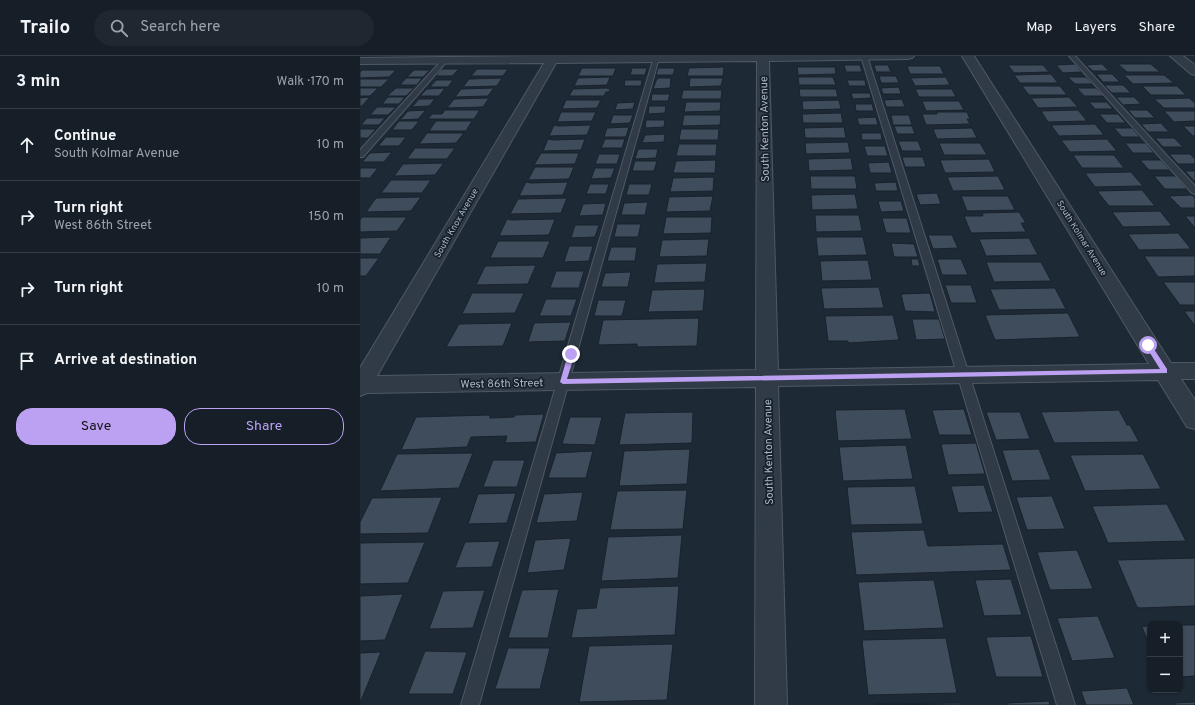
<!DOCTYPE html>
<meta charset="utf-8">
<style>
:root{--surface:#161f28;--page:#1f2730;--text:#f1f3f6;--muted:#9ea2a8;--line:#353d45;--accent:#bca0f2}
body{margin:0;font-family:Overpass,sans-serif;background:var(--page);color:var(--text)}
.controls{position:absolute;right:12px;bottom:12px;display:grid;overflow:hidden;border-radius:8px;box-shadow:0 1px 3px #0004}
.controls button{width:36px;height:36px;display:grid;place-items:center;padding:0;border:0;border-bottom:1px solid var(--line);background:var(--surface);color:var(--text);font:20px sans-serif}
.stop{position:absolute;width:12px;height:12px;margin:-9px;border:3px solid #bca0f2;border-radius:50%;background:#fff}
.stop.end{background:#bca0f2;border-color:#fff;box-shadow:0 1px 4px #0008}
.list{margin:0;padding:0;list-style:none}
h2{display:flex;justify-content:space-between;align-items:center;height:52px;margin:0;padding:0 16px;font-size:17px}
h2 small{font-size:13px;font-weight:400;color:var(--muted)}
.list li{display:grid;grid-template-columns:26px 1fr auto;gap:12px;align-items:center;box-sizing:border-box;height:72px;padding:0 16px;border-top:1px solid var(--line)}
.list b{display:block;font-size:15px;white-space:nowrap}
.list p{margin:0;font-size:13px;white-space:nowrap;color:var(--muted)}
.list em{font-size:13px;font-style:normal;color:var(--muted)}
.actions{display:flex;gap:8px;padding:12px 16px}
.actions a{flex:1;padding:9px 0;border:1px solid var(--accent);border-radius:16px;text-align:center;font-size:14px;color:var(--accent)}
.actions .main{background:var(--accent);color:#111}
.icon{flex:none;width:22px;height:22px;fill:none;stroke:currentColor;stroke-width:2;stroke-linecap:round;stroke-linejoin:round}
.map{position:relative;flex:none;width:835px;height:649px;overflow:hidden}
header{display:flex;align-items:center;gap:24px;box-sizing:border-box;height:56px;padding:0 20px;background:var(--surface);border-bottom:1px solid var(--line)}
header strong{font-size:19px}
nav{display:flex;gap:22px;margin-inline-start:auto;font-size:14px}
.search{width:280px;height:36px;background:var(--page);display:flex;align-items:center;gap:10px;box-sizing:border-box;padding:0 14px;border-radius:22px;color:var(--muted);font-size:15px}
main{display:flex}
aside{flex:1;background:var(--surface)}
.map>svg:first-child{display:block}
.building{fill:#3f4c5b;stroke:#19222d}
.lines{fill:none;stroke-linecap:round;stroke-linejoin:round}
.lane-casing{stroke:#4f5965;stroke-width:2}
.street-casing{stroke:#4f5965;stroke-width:2}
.lane{fill:#313b47;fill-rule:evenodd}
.street{fill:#313b47;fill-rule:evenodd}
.route{fill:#bca0f2}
.labels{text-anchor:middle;stroke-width:3.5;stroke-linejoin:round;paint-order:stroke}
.far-street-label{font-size:9px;fill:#abb6c4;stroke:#17202b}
.street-label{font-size:11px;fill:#abb6c4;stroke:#17202b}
</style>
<header>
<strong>Trailo</strong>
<div class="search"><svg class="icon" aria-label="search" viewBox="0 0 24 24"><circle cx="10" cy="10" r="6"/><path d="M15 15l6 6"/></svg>Search here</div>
<nav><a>Map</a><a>Layers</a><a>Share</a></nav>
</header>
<main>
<aside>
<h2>3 min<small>Walk · 170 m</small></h2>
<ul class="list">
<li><svg class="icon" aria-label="ahead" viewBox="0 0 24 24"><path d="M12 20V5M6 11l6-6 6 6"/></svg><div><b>Continue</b><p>South Kolmar Avenue</p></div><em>10 m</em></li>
<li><svg class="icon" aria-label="right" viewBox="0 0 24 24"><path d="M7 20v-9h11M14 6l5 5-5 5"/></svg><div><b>Turn right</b><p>West 86th Street</p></div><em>150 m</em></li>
<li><svg class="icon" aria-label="right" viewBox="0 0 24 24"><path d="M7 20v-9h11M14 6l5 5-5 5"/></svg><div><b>Turn right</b></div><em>10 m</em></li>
<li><svg class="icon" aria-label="arrive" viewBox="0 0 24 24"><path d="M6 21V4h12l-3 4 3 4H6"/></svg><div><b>Arrive at destination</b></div></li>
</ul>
<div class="actions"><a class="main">Save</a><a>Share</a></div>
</aside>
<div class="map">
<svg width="835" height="649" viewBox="0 0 835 649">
<rect width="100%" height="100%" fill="#1e2936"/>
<!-- building -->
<path class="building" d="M715,8L722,16L703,17L696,9Z
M742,8L749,15H733L726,9Z
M758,8H791L800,16H767Z
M484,9H500L502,16H486Z
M514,9H528L531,16H516Z
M648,9H683L689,16L654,17Z
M547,10H580L584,18H550Z
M364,11L363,20H327L329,12Z
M437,11H475L476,18L438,19Z
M222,12H256L253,20H218Z
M272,12H287L285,19H270Z
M298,12H315L313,19H296Z
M81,13H99L92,20H76Z
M117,13H148L143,20H111Z
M2,14H36L29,21L0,22V16Z
M54,14H70L63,21H47Z
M691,18L698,27H660L654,19Z
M736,18H752L760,26H743Z
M764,19H804L814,27L773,28Z
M519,20H536L539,27H521Z
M250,21L247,29L214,30L218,22Z
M438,21H473L476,29H439Z
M586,21L590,29L555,30L551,22Z
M708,21H726L733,28H715Z
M46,22H62L57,29H40Z
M142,22L137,30L103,31L109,23Z
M298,22H311L310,32L293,33L296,25Z
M330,22H363L361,30L329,31Z
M0,23H29L21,31H0Z
M76,24H93L88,31H70Z
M265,24H282L281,30H264Z
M487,24H505L506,30H489Z
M744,29H763L771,37H752Z
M662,30H700L707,39H669Z
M782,30H817L826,39H791Z
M539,31L541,38H523L521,32Z
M0,32H18L10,40H0Z
M36,32H54L46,40H27Z
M85,32L79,40H60L67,33Z
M134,32L128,40L95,41L101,33Z
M247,32L250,33L249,36H246L244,40H209L213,33Z
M717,32H736L744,40H724Z
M439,33H476L478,41H440Z
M555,33H592L596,41H559Z
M323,34H362L361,43H321Z
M491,37H510L511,42L493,43Z
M292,38H310L308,45H291Z
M10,41L2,50H0V42Z
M28,41H45L39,48H22Z
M709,41L718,51L678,52L671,42Z
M756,41H774L781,48L763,49Z
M129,42L123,51L87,52L94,43Z
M829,42L835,47V52H804L794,43Z
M59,43H75L69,50L52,51Z
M542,43L545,51H526L524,44Z
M206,44H241L237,52L202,53Z
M479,44L481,53L443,54L442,45Z
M562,45H599L604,54L566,55Z
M275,46L273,53L255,54L257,47Z
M326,46H361L360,55L324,56Z
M729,46H747L753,53H735Z
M495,48H512L514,55H496Z
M289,50H306L305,57L288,58Z
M17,51H36L28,59H10Z
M66,54L58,63L40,64L48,55Z
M85,54H120L114,63H68L72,58H82Z
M718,54L727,65L688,66L681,55Z
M768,54H787L795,62H775Z
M804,55H835V65L814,66Z
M201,56H236L232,65L197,66Z
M577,56H607L610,63H607L610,68L566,69L562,58H577Z
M481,57L483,67H443L442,58Z
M739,58H758L766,67H747Z
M253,59H273L270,67L250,68Z
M324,59H361L360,69L322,70Z
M531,59H549L552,69H533Z
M516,61L518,69H499L497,62Z
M7,62H25L19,69H1Z
M286,64H305L304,71L285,72Z
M39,65H59L52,74H32Z
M76,65H112L106,75H69Z
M801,67L809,76H788L781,68Z
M735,68L744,79L699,80L691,69Z
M194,69L198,70L231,69L227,79L189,80Z
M534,70H552L555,78H537Z
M823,70H835V80H833Z
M269,71L266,81H244L247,72Z
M484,71L486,82H445L444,72Z
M612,72L617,82L577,83L573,73Z
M754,72H772L780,81H762Z
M0,73H16L8,82H0Z
M321,73H359L358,84H319Z
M67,77H104L96,87L59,88Z
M501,77H521L522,84H502Z
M305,78L304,86L282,87L285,79Z
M26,81H46L39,90H18Z
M795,82H814L823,91H803Z
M188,83L193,84L225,83L221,94L183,95Z
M245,83H265L262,92H241Z
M747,83L757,95L710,96L701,84Z
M538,85H558L562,95H542Z
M488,86L490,97L446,98L445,87Z
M579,87H620L627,99H584Z
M765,87H786L794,97H773Z
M319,88H357L356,100H316Z
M504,90H525L528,100H507Z
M55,92H95L87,103H47Z
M278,93H298L296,102L275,103Z
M32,96L24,106H2L10,97Z
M181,97H219L215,108L174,109Z
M239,98H260L257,108H235Z
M809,98H830L835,103V108H818Z
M713,99H754L764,112H722Z
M542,101H563L566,111H545Z
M491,102L493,114L449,115L448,103Z
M629,103L635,116L585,117L580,104Z
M356,104L355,117H313L316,105Z
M780,104H801L810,114H789Z
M275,105H297L294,115H272Z
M529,106L532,117H510L508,107Z
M84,107L75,119L34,120L43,108Z
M175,111H214L209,123L168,124Z
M0,112H18L10,122H0Z
M235,112H255L251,122L231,123Z
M825,115H835V126Z
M771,116L783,130L735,131L725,117Z
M450,120H495L497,133H451Z
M638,120L645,134L593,135L587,121Z
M794,120H816L827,133H805Z
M354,121L353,135L310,136L313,122Z
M31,124H71L62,137H21Z
M166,126L171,127L208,126L203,139L159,140Z
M536,126L538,135H516L514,127Z
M230,128H249L246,138H226Z
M269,128H292L289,139H266Z
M782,134L795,150H749L737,135Z
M577,137L581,148L560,149L556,138Z
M495,138L498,153L452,154L451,139Z
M832,139L835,142V152H821L809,140Z
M353,140L350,155L306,156L309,141Z
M601,140H648L655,154L607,155Z
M61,141L51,155L6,156L16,142Z
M207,142L201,157L150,158L158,143Z
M518,145H541L544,155L521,156Z
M288,146L285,159H261L264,147Z
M246,147L243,159L219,160L223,148Z
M800,155L812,170L763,171L752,156Z
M659,156L666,167H661L666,176L611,177L604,160H623L622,157Z
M455,159H499L502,175L456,176Z
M825,160H835V172Z
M2,161H47L37,175L0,176V164Z
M306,161H352L351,177L303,178Z
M522,162H547L551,177H526Z
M147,163L152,164L195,163L189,179L139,180Z
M257,168H281L278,181H254Z
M215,169H239L235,181L211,182Z
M818,177L831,193L779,194L768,178Z
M568,179H592L598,192L573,193Z
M31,181L20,198H0V182Z
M456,181H503L507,199L458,200Z
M669,182L678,199L626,200L619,183Z
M349,183L347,200L299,201L302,184Z
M138,185H190L183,202H130Z
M531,187L554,188L558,201H534Z
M209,190H233L229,205L204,206Z
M251,191H277L275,205H247Z
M784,200H835V220L798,221Z
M0,202H19L6,220H0Z
M551,203H558L560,210H552Z
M577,203H601L608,219H582Z
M508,204L512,224L462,225L460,205Z
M626,206H681L691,225L634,226Z
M347,207L345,226L294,227L297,208Z
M176,209L168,228L116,229L125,210Z
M196,215H224L219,232H190Z
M271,216L268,231H241L245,217Z
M803,226H835V249H820Z
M585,229H611L617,247H591Z
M519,231L524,252L464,253L461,232Z
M695,232L706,253L639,254L630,233Z
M345,233L343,255L288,256L292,234Z
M112,237H164L155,257L102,258Z
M570,237L575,256L545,255L541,238Z
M186,243H217L211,260H179Z
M238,244H266L262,260H234Z
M824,255H835V270Z
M708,257L720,281L635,284L625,259Z
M533,259L539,284L488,287V285H468L465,260Z
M339,262L337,290L277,291V288L238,289L243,264Z
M552,263H579L585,283L556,284Z
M211,266L205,285L168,286L174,267Z
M152,267L143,290L86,291L99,268Z
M545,353L552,383L478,385L475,354Z
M604,353L612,379H579L572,354Z
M759,354L767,369H770L779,386L694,387L681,356Z
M333,356L332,387L259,389L265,357Z
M626,356H660L670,383L636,384Z
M184,358L176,386L145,387L147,380L111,381L107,391L41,394L56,361L130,359V362L154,361L155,359Z
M210,361H242L235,389L202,388Z
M616,387L625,418L588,419L581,388Z
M546,389L553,423L483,425L479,391Z
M330,393L327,428L259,430L264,395Z
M679,393L691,424L652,425L642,394Z
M233,395L226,422H188L196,397Z
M113,397L99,432L20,435L37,398Z
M783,398L801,433L725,435L710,399Z
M133,404H165L157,431H123Z
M624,429L633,456L598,457L591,430Z
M555,430L563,468L491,469L487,431Z
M327,434L323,473L250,474L257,435Z
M223,436L217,465L176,467L184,438Z
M156,437L147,467L108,468L118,438Z
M692,440L705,473L667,474L656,441Z
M82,441L68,477L0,478V466L12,442Z
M807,448L826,485L748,487L732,450Z
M564,474L568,490L643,488L651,514L496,519L491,476Z
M322,479L318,522L241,525L248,481Z
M211,482L204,514L167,517L175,484Z
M140,485L132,511L95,512L105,486Z
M65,486L48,527L0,528V487Z
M717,494L733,533L690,534L677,496Z
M835,502V550L780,552L777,551L757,504Z
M651,523L662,559L624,560L615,524Z
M574,524L584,572L504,575L498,526Z
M319,530L315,579L211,582L217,553L236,552L240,532Z
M199,533L188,582H148L162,534Z
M125,534L113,572L69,573L83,535Z
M43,538L25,584L0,585V540Z
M738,560L755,602L712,605L697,562Z
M820,569H835V620L820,621Z
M787,570H790V590L782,571Z
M671,580L683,621H636L626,581Z
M586,582L597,637L508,639L502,584Z
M313,588L307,644L219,646L229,590Z
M148,592H190L180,633H135Z
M65,595L107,596L93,638H48Z
M21,596L0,647V597Z
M767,632L774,649H726L721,635Z
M689,645L690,649H648V647Z
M835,646V649H815L814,647Z
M600,647V649L515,648Z"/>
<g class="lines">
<!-- lane casing -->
<g class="lane-casing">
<path id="lane" d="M501,0H507L715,649H697Z
M709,0H715L835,130V138L832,137Z
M294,1L299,2L119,649H101Z
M83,3L88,4L3,101H0V94Z"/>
</g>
<!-- street casing -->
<g class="street-casing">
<path id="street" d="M171,0H554L552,2L548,3L409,5L418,314L789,308L602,0H614L811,307H835V323H821L835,344V373L827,371L798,324L418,330L427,649H395L396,331L7,337L0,340V312L184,7L0,8V2ZM397,5L396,314L17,320L196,7Z
M810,0H823L835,9V19L831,18Z"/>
</g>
<!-- lane -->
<use href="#lane" class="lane"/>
<!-- street -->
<use href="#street" class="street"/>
</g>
<!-- route -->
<path class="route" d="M788,286L790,287L807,313V317L203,328L200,326L208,298L211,295L215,298L207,323L800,313L785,289Z"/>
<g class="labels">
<!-- far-street labels -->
<g class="far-street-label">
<text transform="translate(96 167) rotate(-60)" y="3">South Knox Avenue</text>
<text transform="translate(722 182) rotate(58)" y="3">South Kolmar Avenue</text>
</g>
<!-- street labels -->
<g class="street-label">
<text transform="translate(404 73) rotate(-91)" y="4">South Kenton Avenue</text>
<text transform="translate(142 327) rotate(-1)" y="4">West 86th Street</text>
<text transform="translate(408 396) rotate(-91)" y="4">South Kenton Avenue</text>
</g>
</g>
</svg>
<div class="controls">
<button>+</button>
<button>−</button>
</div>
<div class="stop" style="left:788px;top:289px"></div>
<div class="stop end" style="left:211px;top:298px"></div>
</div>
</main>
